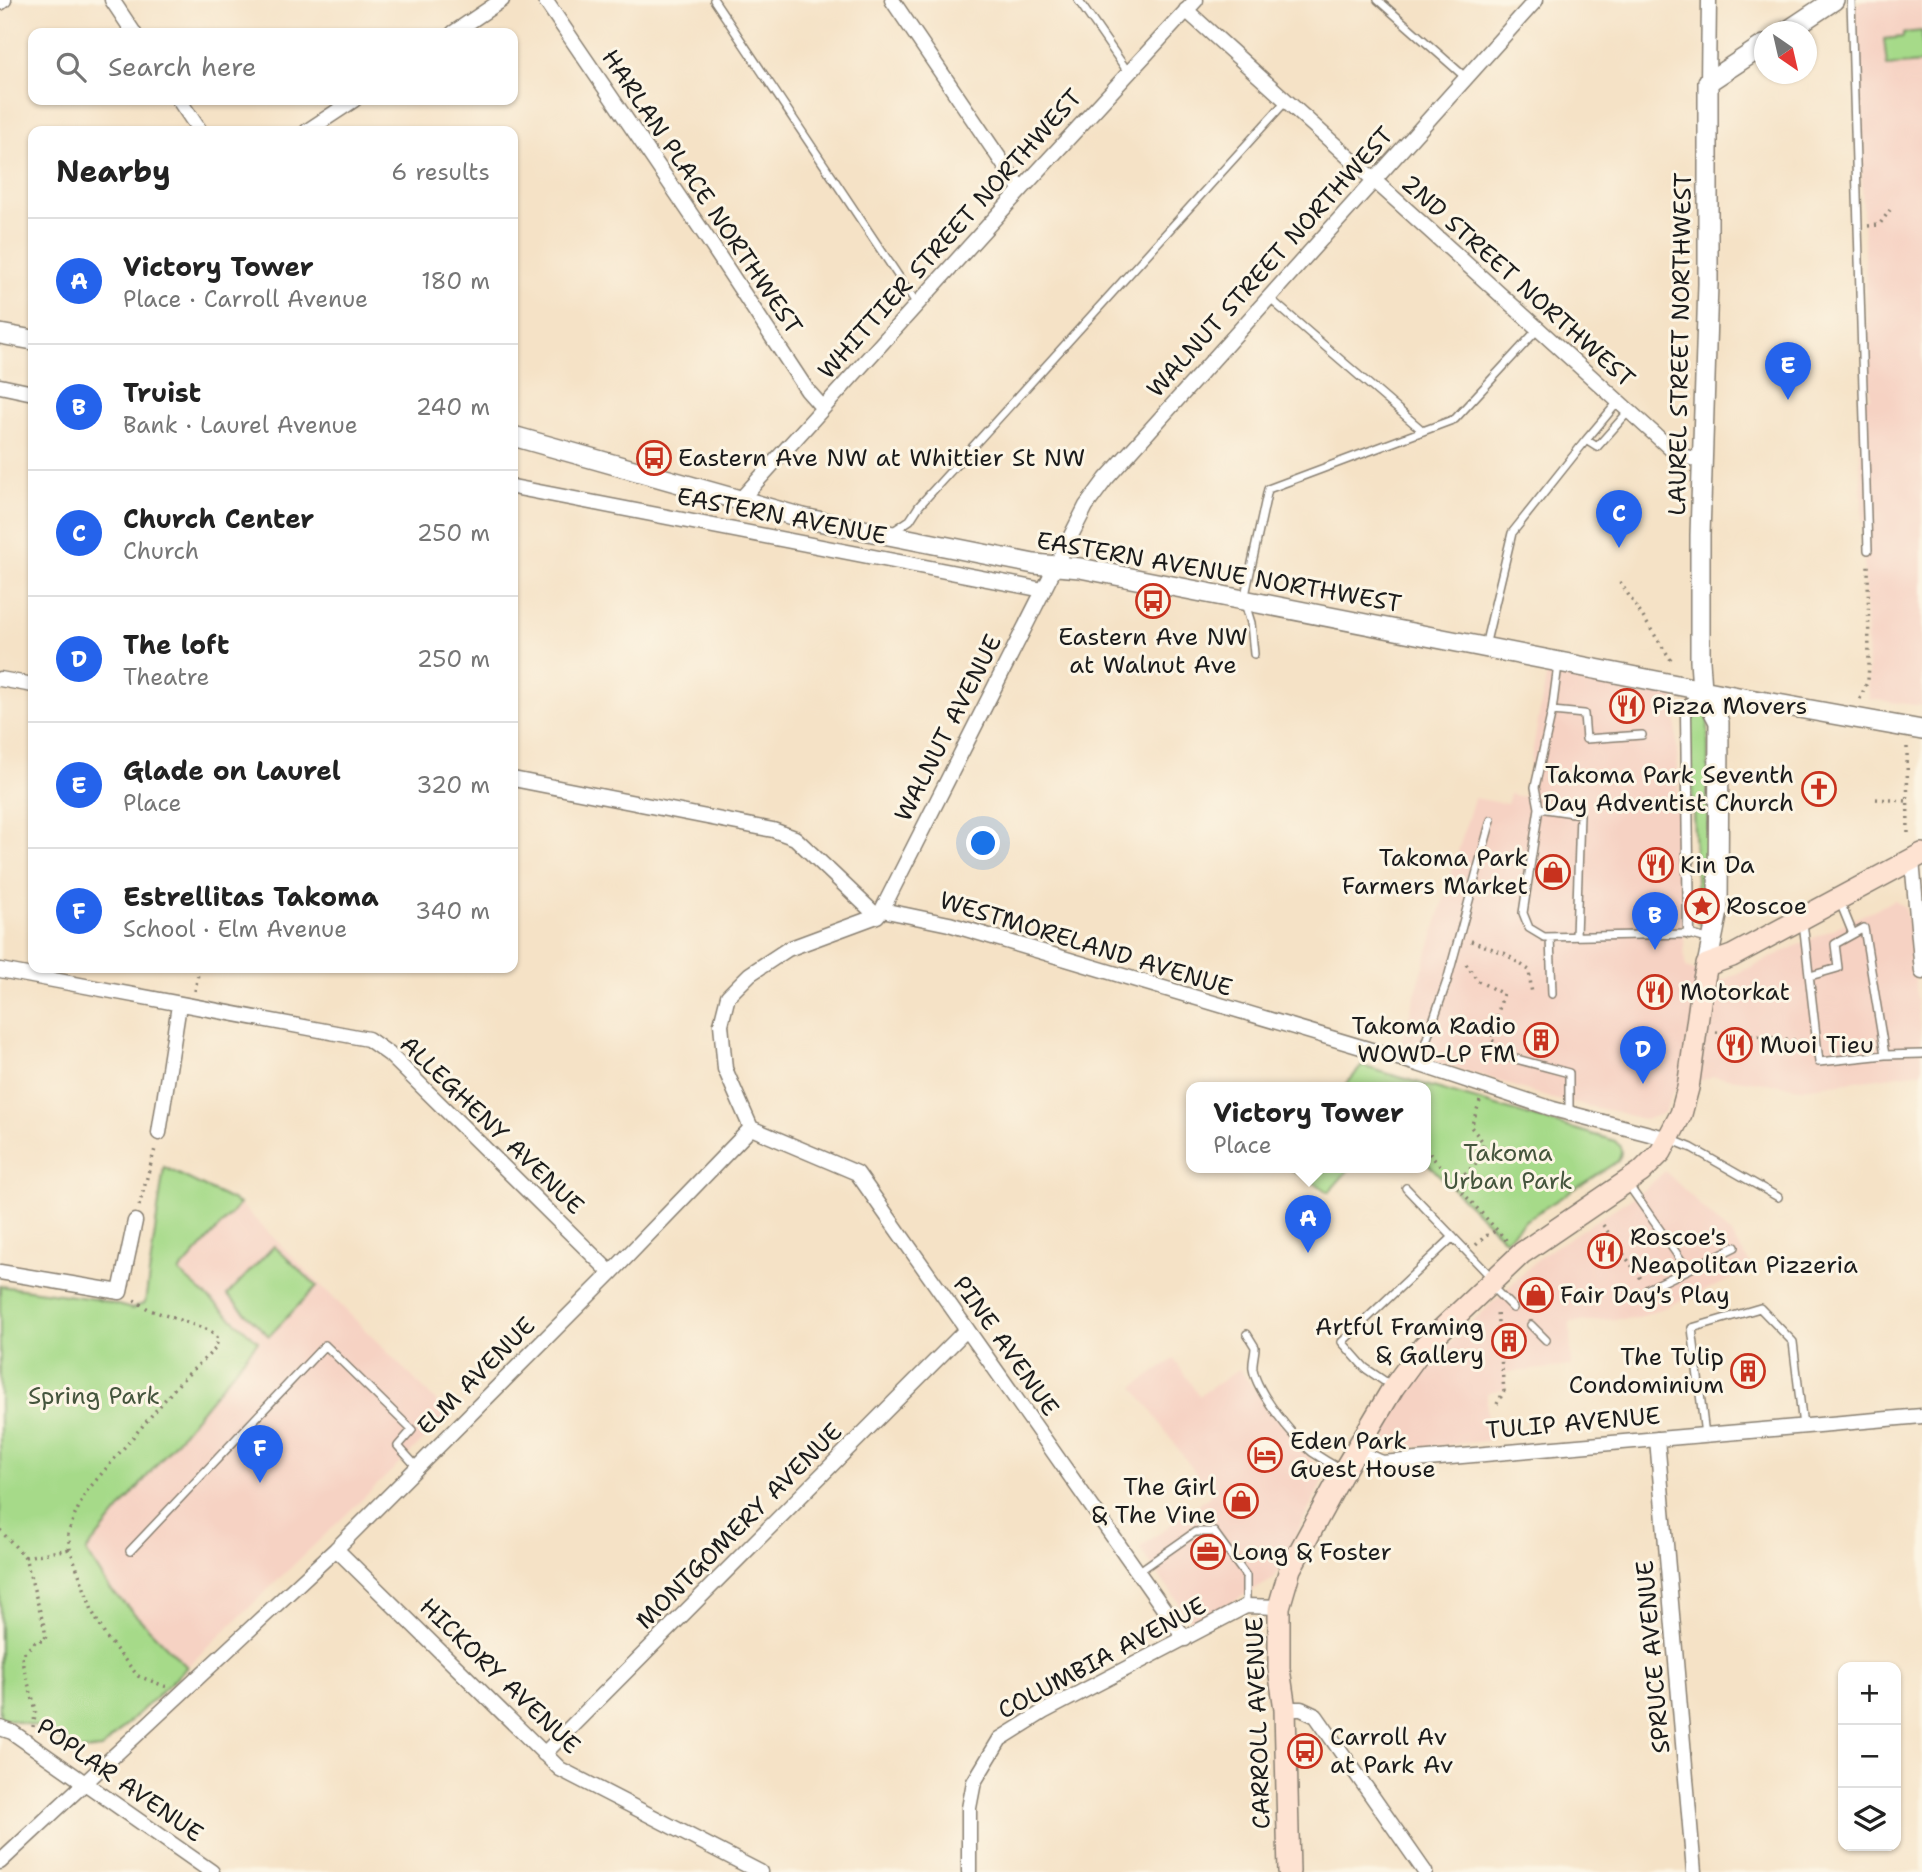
<!DOCTYPE html>
<meta charset="utf-8">
<style>
:root{--surface:#fff;--page:#f6f6f6;--text:#222;--muted:#767676;--line:#e0e0e0;--accent:#2563eb}
body{margin:0;font-family:"Shantell Sans",sans-serif;background:var(--page);color:var(--text)}
.controls{position:absolute;right:21px;bottom:21px;display:grid;overflow:hidden;border-radius:14px;box-shadow:0 2px 5px #0004}
.controls button{width:63px;height:63px;display:grid;place-items:center;padding:0;border:0;border-bottom:2px solid var(--line);background:var(--surface);color:var(--text);font:35px sans-serif}
.compass{position:absolute;left:1754px;top:21px;width:63px;height:63px;border-radius:50%;background:var(--surface);box-shadow:0 2px 5px #0004;rotate:146deg}
.you{position:absolute;left:984px;top:844px;width:24px;height:24px;margin:-18px;border:5px solid #fff;border-radius:50%;background:#1a73e8;box-shadow:0 0 0 10px #1a73e833}
.badge{display:grid;place-items:center;width:46px;height:46px;border-radius:50%;background:var(--accent);color:#fff;font-size:23px;font-weight:700}
.pin{position:absolute;translate:-50% -58px;filter:drop-shadow(0 2px 4px #0008)}
.pin::after{content:'';position:absolute;top:37px;width:24px;height:21px;background:inherit;clip-path:polygon(0 0,100% 0,50% 100%)}
.popup{position:absolute;left:1186px;top:1082px;width:245px;height:91px;box-sizing:border-box;display:grid;place-content:center;border-radius:14px;background:var(--surface);filter:drop-shadow(0 2px 5px #0005);font-size:23px;white-space:nowrap;color:var(--muted)}
.popup b{font-size:26px;color:var(--text)}
.popup::after{content:'';position:absolute;left:50%;top:100%;margin-left:-14px;border:14px solid transparent;border-top-color:var(--surface)}
.list{margin:0;padding:0;list-style:none}
h2{display:flex;justify-content:space-between;align-items:center;height:91px;margin:0;padding:0 28px;font-size:30px}
h2 small{font-size:23px;font-weight:400;color:var(--muted)}
.list li{display:grid;grid-template-columns:46px 1fr auto;gap:21px;align-items:center;box-sizing:border-box;height:126px;padding:0 28px;border-top:2px solid var(--line)}
.list b{display:block;font-size:26px;white-space:nowrap}
.list p{margin:0;font-size:23px;white-space:nowrap;color:var(--muted)}
.list em{font-size:23px;font-style:normal;color:var(--muted)}
.icon{flex:none;width:38px;height:38px;fill:none;stroke:currentColor;stroke-width:2;stroke-linecap:round;stroke-linejoin:round}
.map{position:relative;flex:none;width:1922px;height:1872px;overflow:hidden}
.search{position:absolute;background:var(--surface);box-shadow:0 2px 5px #0004;left:28px;top:28px;width:490px;height:77px;display:flex;align-items:center;gap:18px;box-sizing:border-box;padding:0 24px;border-radius:14px;color:var(--muted);font-size:26px}
.panel{position:absolute;background:var(--surface);box-shadow:0 2px 5px #0004;left:28px;top:126px;width:490px;height:847px;border-radius:14px}
.map>svg:first-child{display:block}
.built{fill:#f6d2c3}
.green{fill:#a6da89;stroke:#617b52;stroke-width:2}
.lines{fill:none;stroke-linecap:round;stroke-linejoin:round}
.service-casing{stroke:#887f71;stroke-width:10}
.pedestrian-casing{stroke:#887f71;stroke-width:13}
.minor-casing{stroke:#887f71;stroke-width:17}
.tertiary-casing{stroke:#887f71;stroke-width:22}
.secondary-casing{stroke:#887f71;stroke-width:24}
.path{stroke:#887f71;stroke-width:3.5;stroke-dasharray:2 5;stroke-linecap:butt}
.service{stroke:#fff;stroke-width:7}
.pedestrian{stroke:#fff;stroke-width:10}
.minor{stroke:#fff;stroke-width:14}
.tertiary{stroke:#fff;stroke-width:19}
.secondary{stroke:#fee3d2;stroke-width:21}
.labels{text-anchor:middle;stroke-width:6;stroke-linejoin:round;paint-order:stroke}
.street-label{font-size:24px;fill:#1c1c1c;stroke:#fcf5e5}
.poi-label{font-size:24px;fill:#1c1c1c;stroke:#fcf5e5;text-anchor:start}
.park-label{font-size:24px;fill:#45553d;stroke:#fcf5e5}
</style>
<div class="map">
<svg width="1922" height="1872" viewBox="0 0 1922 1872">
<rect width="100%" height="100%" fill="#fcf5e5"/>
<filter id="ink" filterUnits="userSpaceOnUse"><feTurbulence type="fractalNoise" baseFrequency=".0143" numOctaves="2"/><feDisplacementMap in="SourceGraphic" scale="14" xChannelSelector="R" yChannelSelector="G"/><feConvolveMatrix kernelMatrix="1 2 1 2 8 2 1 2 1" color-interpolation-filters="sRGB"/></filter>
<filter id="wash" filterUnits="userSpaceOnUse"><feTurbulence type="fractalNoise" baseFrequency=".00686" numOctaves="4" result="noise"/><feDisplacementMap in="SourceGraphic" scale="28" xChannelSelector="R" yChannelSelector="G"/><feGaussianBlur stdDeviation="1.57" result="paint"/><feColorMatrix in="noise" values="0 0 0 0 0 0 0 0 0 0 0 0 0 0 0 0 0 1.4 0 .05"/><feComposite in="paint" operator="in"/></filter>
<g filter="url(#wash)">
<rect width="100%" height="100%" fill="#f5e2c6"/>
<!-- built -->
<path class="built" d="M1863,0H1922V706L1869,699L1859,429L1860,398H1870L1855,5Z
M1547,673L1675,693L1685,968L1723,980L1895,900L1905,908L1910,931L1922,1050V1072L1802,1088L1713,1076L1674,1091L1664,1113L1645,1120L1617,1112L1553,1099L1483,1076L1398,1052L1474,798L1507,804L1510,794L1524,797Z
M1665,1171L1731,1235L1754,1270L1639,1318L1570,1322L1571,1366L1505,1373L1506,1389L1487,1393V1441L1393,1450L1386,1440V1426L1422,1370L1541,1256L1645,1189Z
M240,1204L450,1415L187,1667L110,1589L86,1551L258,1341L179,1272Z
M1174,1359L1199,1396L1239,1369L1325,1477L1274,1579L1193,1623L1139,1548L1211,1495L1134,1387Z"/>
<!-- green -->
<path class="green" d="M1922,31V63L1887,66L1884,39L1903,37V33Z
M1701,707L1708,712V921L1702,926L1698,922L1689,721L1692,710Z
M1362,1066L1615,1141C1622,1147 1623,1153 1618,1161L1526,1220L1505,1240L1425,1161V1087H1344Z
M164,1167L240,1204L179,1272L258,1341L86,1551L110,1589L187,1667L101,1749L78,1751L35,1726L0,1717V1286L95,1299L132,1309L145,1303Z
M1287,1167H1351L1329,1192Z
M274,1246L317,1286L269,1336L227,1295Z"/>
</g>
<g filter="url(#ink)">
<g class="lines">
<!-- service casing -->
<g class="service-casing">
<path id="service" d="M714,0L917,304
M1078,0L1128,72
M1378,0L1465,77
M1851,0L1868,550
M1268,297L1423,431
M1586,440L1618,402
M892,532L910,520L919,506L1286,101
M1485,646L1512,533L1586,440L1597,447L1629,411
M1254,654L1251,623L1244,600L1268,489L1455,419L1538,329
M1558,665L1552,711L1535,787L1539,808L1523,913L1529,928L1544,937L1689,934L1711,940
M1552,711L1584,714L1586,739L1642,735
M1539,808L1580,814L1576,936
M1840,902L1853,934
M1803,922L1819,1062L1885,1055L1864,928L1835,944L1838,968L1810,976
M1550,937L1552,994
M1501,1055L1569,1073V1112
M1885,1055L1922,1054
M1418,1064L1447,981L1491,820
M1670,1139L1692,1148L1778,1197
M1627,1183L1688,1270
M1406,1188L1493,1279
M1490,1285L1513,1308
M1648,1289L1735,1247
M1531,1325L1546,1340
M1247,1334L1255,1347C1255,1354 1252,1362 1253,1369C1257,1393 1293,1437 1312,1452C1321,1458 1331,1464 1340,1469
M1390,1385L1365,1368L1342,1342L1453,1237
M1705,1435L1692,1328L1760,1308L1793,1342L1803,1426
M130,1551L325,1345L412,1430L398,1446L417,1467
M1138,1572L1195,1532H1214L1246,1576V1606"/>
</g>
<!-- pedestrian casing -->
<g class="pedestrian-casing">
<path id="pedestrian" d="M1689,934L1686,715L1688,705L1702,689"/>
</g>
<!-- minor casing -->
<g class="minor-casing">
<path id="minor" d="M112,0L134,33
M545,0L705,235L807,390L823,408
M892,0L1021,190
M0,3L4,0
M1186,10L1671,449L1683,456L1703,461
M453,33L502,0
M1708,82L1709,0
M179,100L200,131
M307,131L354,100
M0,386L33,393
M513,487L1043,590
M740,500L1006,206L1196,0
M0,679L33,685
M513,779L773,830L795,838L877,916
M1912,860L1922,972
M882,910L1086,506L1106,479L1536,0
M0,970L368,1039L389,1054L611,1273
M751,1128L725,1069L721,1024L728,996L750,974L788,949L877,916L882,910L949,924L1418,1064L1553,1109L1669,1139
M751,1128L857,1173L1185,1639
M159,1133L179,1005
M0,1272L120,1292L135,1221
M1657,1439L1694,1872
M1355,1451L1382,1463L1922,1416
M336,1549L560,1769L760,1872
M1285,1709H1301L1316,1716L1425,1872
M0,1728L12,1732L212,1872
M544,1754L967,1329
M0,1862L336,1549L611,1273L751,1128
M969,1872V1808L974,1782L1000,1739L1043,1712L1246,1606L1279,1607"/>
</g>
<!-- tertiary casing -->
<g class="tertiary-casing">
<path id="tertiary" d="M1786,32L1834,0
M0,334L33,340
M513,436L803,518L1034,564L1080,568L1738,697L1922,730
M1707,965L1718,911L1719,722L1702,689L1700,661V535L1708,284V82L1764,45"/>
</g>
<!-- secondary casing -->
<g class="secondary-casing">
<path id="secondary" d="M1289,1872L1285,1709L1279,1669V1607L1290,1569L1343,1472L1393,1388L1423,1347L1522,1253L1641,1172L1661,1152L1681,1114L1688,1088L1702,988L1707,965L1732,956L1922,854"/>
</g>
<!-- path -->
<path class="path" d="M1868,226L1879,225L1890,210
M1620,582L1673,663
M1860,699L1868,680L1869,664L1868,563
M1907,747L1908,837
M1876,799L1906,801
M1471,941L1504,953L1529,970L1532,995
M1466,964L1478,981L1503,994L1491,1040L1498,1043
M195,991L199,968
M1716,1032L1805,1041
M1480,1101L1471,1127L1484,1143L1476,1164L1454,1183L1507,1241
M1425,1148L1454,1183
M139,1206L155,1149
M1603,1225L1642,1280
M1476,1245L1484,1237L1497,1230
M134,1300L150,1310L209,1330L216,1335L218,1340L215,1349L181,1381L86,1492L74,1517L68,1534L70,1549L93,1613L106,1637L138,1676L167,1687
M1497,1404L1504,1391L1497,1311
M0,1530L25,1557L44,1626L46,1636L44,1641H36L22,1655L23,1666L36,1710L33,1727
M25,1557L70,1549"/>
<!-- service -->
<use href="#service" class="service"/>
<!-- pedestrian -->
<use href="#pedestrian" class="pedestrian"/>
<!-- minor -->
<use href="#minor" class="minor"/>
<!-- tertiary -->
<use href="#tertiary" class="tertiary"/>
<!-- secondary -->
<use href="#secondary" class="secondary"/>
</g>
</g>
<!-- icons -->
<defs>
<g id="bus-ring" transform="scale(1.75)"><circle r="9.5" fill="#fcf5e5" stroke="#c8321e" stroke-width="1.5"/><path d="M-5-6H5V4H4V6H2V4H-2V6H-4V4H-5ZM-3.5-4V0h7V-4ZM-3.5 1.2v1.5H-2V1.2ZM2 1.2v1.5H3.5V1.2Z" fill="#c8321e"/></g>
<g id="restaurant-ring" transform="scale(1.75)"><circle r="9.5" fill="#fcf5e5" stroke="#c8321e" stroke-width="1.5"/><path d="M-5-6h1v4h1v-4h1v4h1v-4h1v5L-1.5 .5V6h-2V.5L-5-1ZM5-6V6H3V1.5H1.5Q1.5-4 5-6Z" fill="#c8321e"/></g>
<g id="church-ring" transform="scale(1.75)"><circle r="9.5" fill="#fcf5e5" stroke="#c8321e" stroke-width="1.5"/><path d="M-1.2-6h2.4v3.5h3.3v2.4h-3.3V6h-2.4V-.1h-3.3v-2.4h3.3Z" fill="#c8321e"/></g>
<g id="shop-ring" transform="scale(1.75)"><circle r="9.5" fill="#fcf5e5" stroke="#c8321e" stroke-width="1.5"/><path d="M-5-2.5h2.3a2.7 3.5 0 0 1 5.4 0H5L5.5 6h-11ZM-1.5-2.5h3a1.5 2.3 0 0 0-3 0Z" fill="#c8321e"/></g>
<g id="sight-ring" transform="scale(1.75)"><circle r="9.5" fill="#fcf5e5" stroke="#c8321e" stroke-width="1.5"/><path d="M0-6L1.8-2.2L6-1.7L2.9 1.2L3.7 5.4L0 3.3L-3.7 5.4L-2.9 1.2L-6-1.7L-1.8-2.2Z" fill="#c8321e"/></g>
<g id="building-ring" transform="scale(1.75)"><circle r="9.5" fill="#fcf5e5" stroke="#c8321e" stroke-width="1.5"/><path d="M-4-6H4V6H1V3H-1V6H-4ZM-2.5-4.3h1.7v1.8h-1.7ZM.8-4.3h1.7v1.8H.8ZM-2.5-1h1.7V.8h-1.7ZM.8-1h1.7V.8H.8Z" fill="#c8321e"/></g>
<g id="hotel-ring" transform="scale(1.75)"><circle r="9.5" fill="#fcf5e5" stroke="#c8321e" stroke-width="1.5"/><path d="M-6-4.5h1.5V1H6V5H4.5V3h-9V5H-6ZM-4 0a1.8 1.8 0 1 1 3.6 0ZM.5 0V-2.5h3Q6-2.5 6 0Z" fill="#c8321e"/></g>
<g id="office-ring" transform="scale(1.75)"><circle r="9.5" fill="#fcf5e5" stroke="#c8321e" stroke-width="1.5"/><path d="M-6-3h4V-5.5h4V-3h4V5H-6ZM-1-4.5V-3h2v-1.5ZM-6 0V1H6V0Z" fill="#c8321e"/></g>
</defs>
<g fill-rule="evenodd">
<use href="#bus-ring" x="654" y="458"/>
<use href="#bus-ring" x="1153" y="601"/>
<use href="#restaurant-ring" x="1627" y="706"/>
<use href="#church-ring" x="1819" y="789"/>
<use href="#restaurant-ring" x="1656" y="865"/>
<use href="#shop-ring" x="1553" y="872"/>
<use href="#sight-ring" x="1702" y="906"/>
<use href="#restaurant-ring" x="1655" y="992"/>
<use href="#building-ring" x="1541" y="1040"/>
<use href="#restaurant-ring" x="1735" y="1045"/>
<use href="#restaurant-ring" x="1605" y="1251"/>
<use href="#shop-ring" x="1536" y="1295"/>
<use href="#building-ring" x="1509" y="1341"/>
<use href="#building-ring" x="1748" y="1371"/>
<use href="#hotel-ring" x="1265" y="1455"/>
<use href="#shop-ring" x="1241" y="1501"/>
<use href="#office-ring" x="1208" y="1552"/>
<use href="#bus-ring" x="1305" y="1751"/>
</g>
<g class="labels">
<!-- street labels -->
<g class="street-label">
<text transform="translate(702 192) rotate(56)" y="8">HARLAN PLACE NORTHWEST</text>
<text transform="translate(950 234) rotate(-48)" y="8">WHITTIER STREET NORTHWEST</text>
<text transform="translate(1270 262) rotate(-48)" y="8">WALNUT STREET NORTHWEST</text>
<text transform="translate(1518 281) rotate(42)" y="8">2ND STREET NORTHWEST</text>
<text transform="translate(1680 344) rotate(-89)" y="8">LAUREL STREET NORTHWEST</text>
<text transform="translate(782 516) rotate(11)" y="8">EASTERN AVENUE</text>
<text transform="translate(1219 572) rotate(10)" y="8">EASTERN AVENUE NORTHWEST</text>
<text transform="translate(948 728) rotate(-63)" y="8">WALNUT AVENUE</text>
<text transform="translate(1086 944) rotate(17)" y="8">WESTMORELAND AVENUE</text>
<text transform="translate(492 1125) rotate(44)" y="8">ALLEGHENY AVENUE</text>
<text transform="translate(1006 1346) rotate(55)" y="8">PINE AVENUE</text>
<text transform="translate(476 1376) rotate(-45)" y="8">ELM AVENUE</text>
<text transform="translate(1573 1423) rotate(-5)" y="8">TULIP AVENUE</text>
<text transform="translate(739 1526) rotate(-45)" y="8">MONTGOMERY AVENUE</text>
<text transform="translate(1653 1657) rotate(-95)" y="8">SPRUCE AVENUE</text>
<text transform="translate(1102 1658) rotate(-28)" y="8">COLUMBIA AVENUE</text>
<text transform="translate(500 1676) rotate(44)" y="8">HICKORY AVENUE</text>
<text transform="translate(1258 1723) rotate(-92)" y="8">CARROLL AVENUE</text>
<text transform="translate(120 1780) rotate(35)" y="8">POPLAR AVENUE</text>
</g>
<!-- poi labels -->
<g class="poi-label">
<text x="678" y="466">Eastern Ave NW at Whittier St NW</text>
<text x="1153" y="645" text-anchor="middle">Eastern Ave NW<tspan x="1153" dy="28">at Walnut Ave</tspan></text>
<text x="1652" y="714">Pizza Movers</text>
<text x="1794" y="783" text-anchor="end">Takoma Park Seventh<tspan x="1794" dy="28">Day Adventist Church</tspan></text>
<text x="1528" y="866" text-anchor="end">Takoma Park<tspan x="1528" dy="28">Farmers Market</tspan></text>
<text x="1680" y="873">Kin Da</text>
<text x="1726" y="914">Roscoe</text>
<text x="1680" y="1000">Motorkat</text>
<text x="1516" y="1034" text-anchor="end">Takoma Radio<tspan x="1516" dy="28">WOWD-LP FM</tspan></text>
<text x="1760" y="1053">Muoi Tieu</text>
<text x="1630" y="1245">Roscoe's<tspan x="1630" dy="28">Neapolitan Pizzeria</tspan></text>
<text x="1560" y="1303">Fair Day's Play</text>
<text x="1484" y="1335" text-anchor="end">Artful Framing<tspan x="1484" dy="28">&amp; Gallery</tspan></text>
<text x="1724" y="1365" text-anchor="end">The Tulip<tspan x="1724" dy="28">Condominium</tspan></text>
<text x="1290" y="1449">Eden Park<tspan x="1290" dy="28">Guest House</tspan></text>
<text x="1216" y="1495" text-anchor="end">The Girl<tspan x="1216" dy="28">&amp; The Vine</tspan></text>
<text x="1232" y="1560">Long &amp; Foster</text>
<text x="1330" y="1745">Carroll Av<tspan x="1330" dy="28">at Park Av</tspan></text>
</g>
<!-- park labels -->
<g class="park-label">
<text x="1508" y="1161">Takoma<tspan x="1508" dy="28">Urban Park</tspan></text>
<text x="94" y="1404">Spring Park</text>
</g>
</g>
</svg>
<div class="controls">
<button>+</button>
<button>−</button>
<button><svg class="icon" aria-label="layers" viewBox="0 0 24 24"><path d="M12 4l9 5-9 5-9-5zM3 14l9 5 9-5"/></svg></button>
</div>
<svg class="compass" viewBox="-18 -18 36 36"><path d="M0-13l5 13h-10z" fill="#e53935"/><path d="M0 13l5-13h-10z" fill="#767676"/></svg>
<div class="you"></div>
<div class="pin badge" style="left:1308px;top:1253px">A</div>
<div class="popup"><b>Victory Tower</b>Place</div>
<div class="pin badge" style="left:1655px;top:950px">B</div>
<div class="pin badge" style="left:1619px;top:548px">C</div>
<div class="pin badge" style="left:1643px;top:1084px">D</div>
<div class="pin badge" style="left:1788px;top:400px">E</div>
<div class="pin badge" style="left:260px;top:1483px">F</div>
<div class="search"><svg class="icon" aria-label="search" viewBox="0 0 24 24"><circle cx="10" cy="10" r="6"/><path d="M15 15l6 6"/></svg>Search here</div>
<section class="panel">
<h2>Nearby<small>6 results</small></h2>
<ul class="list">
<li><span class="badge">A</span><div><b>Victory Tower</b><p>Place · Carroll Avenue</p></div><em>180 m</em></li>
<li><span class="badge">B</span><div><b>Truist</b><p>Bank · Laurel Avenue</p></div><em>240 m</em></li>
<li><span class="badge">C</span><div><b>Church Center</b><p>Church</p></div><em>250 m</em></li>
<li><span class="badge">D</span><div><b>The loft</b><p>Theatre</p></div><em>250 m</em></li>
<li><span class="badge">E</span><div><b>Glade on Laurel</b><p>Place</p></div><em>320 m</em></li>
<li><span class="badge">F</span><div><b>Estrellitas Takoma</b><p>School · Elm Avenue</p></div><em>340 m</em></li>
</ul>
</section>
</div>
